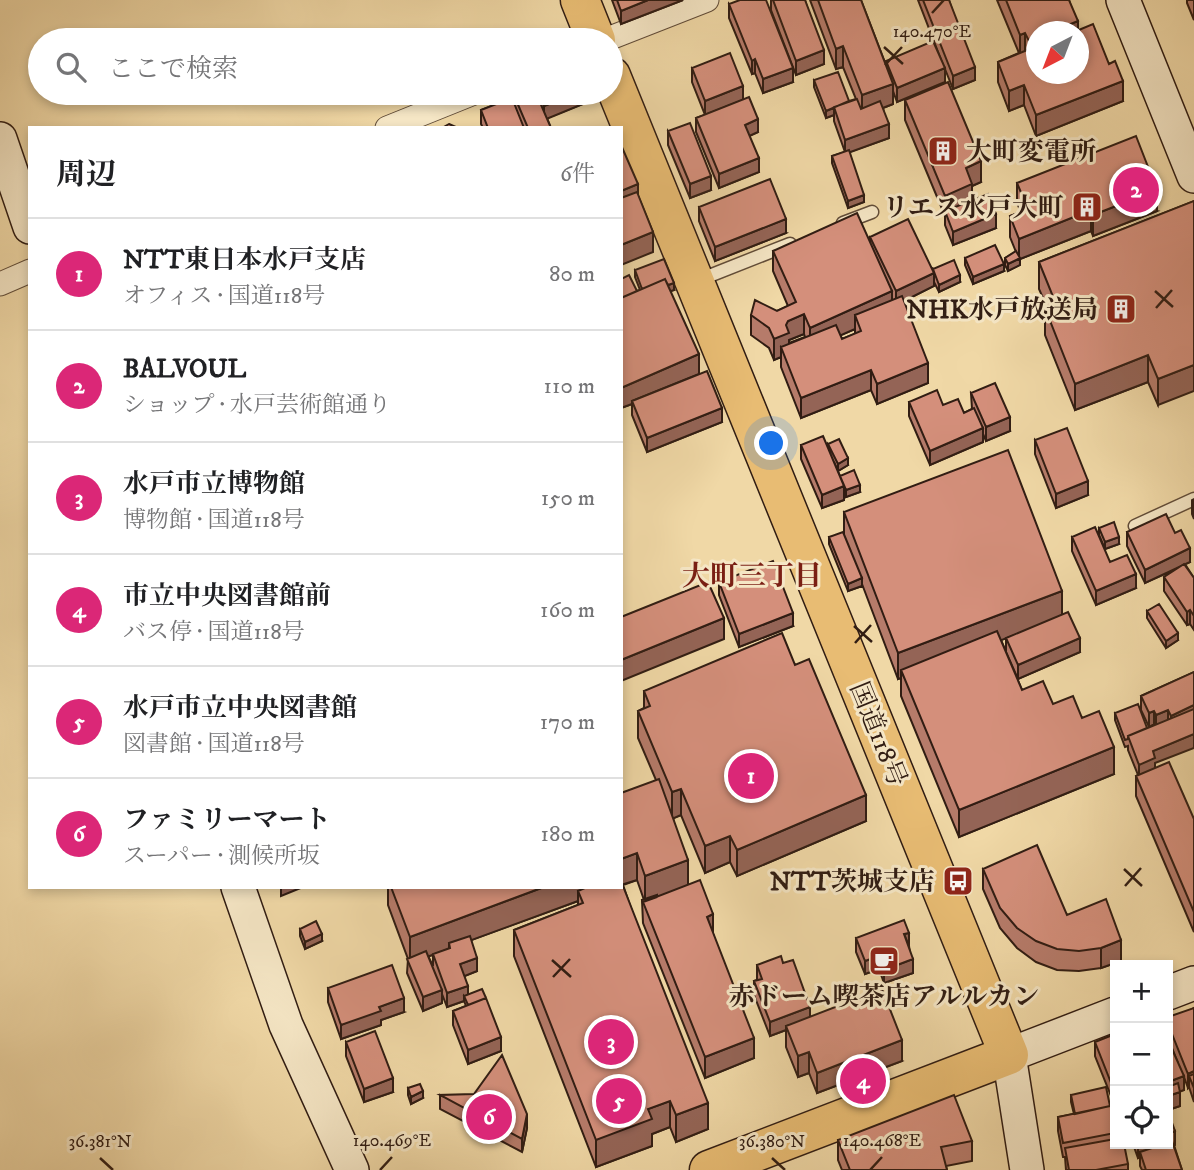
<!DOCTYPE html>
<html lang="ja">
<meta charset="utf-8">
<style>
:root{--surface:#fff;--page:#f6f6f6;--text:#202124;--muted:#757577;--line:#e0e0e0;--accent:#db2777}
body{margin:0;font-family:"IM FELL DW Pica","Noto Serif JP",serif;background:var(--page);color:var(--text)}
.controls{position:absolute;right:21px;bottom:21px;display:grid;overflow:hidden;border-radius:0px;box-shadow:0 4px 10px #0003}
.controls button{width:63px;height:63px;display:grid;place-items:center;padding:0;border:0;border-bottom:2px solid var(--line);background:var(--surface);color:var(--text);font:35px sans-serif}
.compass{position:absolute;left:1026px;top:21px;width:63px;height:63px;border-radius:50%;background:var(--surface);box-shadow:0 4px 10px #0003;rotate:222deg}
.you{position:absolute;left:772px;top:444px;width:24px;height:24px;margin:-18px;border:5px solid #fff;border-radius:50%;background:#1a73e8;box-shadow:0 0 0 10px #1a73e833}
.badge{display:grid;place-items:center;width:46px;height:46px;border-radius:50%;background:var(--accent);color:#fff;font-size:23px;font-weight:700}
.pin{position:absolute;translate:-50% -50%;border:4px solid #fff;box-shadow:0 2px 7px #0006}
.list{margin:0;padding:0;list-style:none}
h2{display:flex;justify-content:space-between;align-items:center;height:91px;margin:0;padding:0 28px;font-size:30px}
h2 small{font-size:23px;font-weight:400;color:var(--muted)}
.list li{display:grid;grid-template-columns:46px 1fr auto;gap:21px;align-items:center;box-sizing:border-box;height:112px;padding:0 28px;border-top:2px solid var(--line)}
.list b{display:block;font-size:26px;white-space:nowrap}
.list p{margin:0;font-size:23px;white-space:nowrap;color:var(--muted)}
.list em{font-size:23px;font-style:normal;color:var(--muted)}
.icon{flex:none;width:38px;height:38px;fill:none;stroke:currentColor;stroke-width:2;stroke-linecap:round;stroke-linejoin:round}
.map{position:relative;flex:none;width:1194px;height:1170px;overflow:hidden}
.search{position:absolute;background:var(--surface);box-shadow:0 4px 10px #0003;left:28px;top:28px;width:595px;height:77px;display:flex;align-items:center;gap:18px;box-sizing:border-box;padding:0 24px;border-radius:38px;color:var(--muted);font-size:26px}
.panel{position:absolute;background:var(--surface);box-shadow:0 4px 10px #0003;left:28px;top:126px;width:595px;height:763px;border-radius:0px}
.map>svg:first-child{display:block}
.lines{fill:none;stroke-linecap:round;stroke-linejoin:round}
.lane-casing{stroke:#614c38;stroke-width:15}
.street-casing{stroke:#614c38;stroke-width:25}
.secondary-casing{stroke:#311d13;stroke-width:36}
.highway-casing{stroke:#311d13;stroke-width:41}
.lane{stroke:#f5e6c5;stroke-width:12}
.street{stroke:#f5e6c5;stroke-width:23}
.secondary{stroke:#f5e6c5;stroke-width:33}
.highway{stroke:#e8bc73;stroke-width:38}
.wall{fill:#b67b6a;stroke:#311d13;stroke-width:2;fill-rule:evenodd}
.shaded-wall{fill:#946456;stroke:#311d13;stroke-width:2}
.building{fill:#d48f7b;stroke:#311d13;stroke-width:2}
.ticks{fill:none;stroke:#311d13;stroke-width:2.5}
.labels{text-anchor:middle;stroke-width:6;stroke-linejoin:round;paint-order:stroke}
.poi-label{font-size:26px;font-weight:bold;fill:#311d13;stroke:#f5e6c5;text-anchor:end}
.street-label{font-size:26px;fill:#311d13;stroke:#f5e6c5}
.neighbourhood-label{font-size:28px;font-weight:bold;fill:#7a1f14;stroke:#f5e6c5}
.ticks-label{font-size:18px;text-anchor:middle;fill:#311d13;stroke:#f5e6c5;stroke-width:6;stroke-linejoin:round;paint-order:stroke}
</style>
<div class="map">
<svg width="1194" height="1170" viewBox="0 0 1194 1170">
<rect width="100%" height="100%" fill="#f0d8a6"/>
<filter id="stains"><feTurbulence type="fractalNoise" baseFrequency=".00286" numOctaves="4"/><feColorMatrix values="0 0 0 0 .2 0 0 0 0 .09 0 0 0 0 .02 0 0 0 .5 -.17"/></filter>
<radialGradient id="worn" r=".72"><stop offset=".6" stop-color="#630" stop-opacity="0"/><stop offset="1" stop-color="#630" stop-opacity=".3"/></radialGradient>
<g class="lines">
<!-- lane casing -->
<g class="lane-casing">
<path id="lane" d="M843,223L872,212
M699,280L790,244
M1135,526L1194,499"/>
</g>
<!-- street casing -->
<g class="street-casing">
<path id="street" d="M605,40L707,0
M387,128L474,93
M0,284L30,271"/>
</g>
<!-- secondary casing -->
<g class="secondary-casing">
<path id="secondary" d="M1123,0L1194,176
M0,139L30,227
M238,887L286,1025L352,1170
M1168,993L1194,983
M1027,1170L1009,1055L1115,1014"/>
</g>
<!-- highway casing -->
<g class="highway-casing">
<path id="highway" d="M580,0L596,40
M611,76L1009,1055L709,1170"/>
</g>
<!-- lane -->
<use href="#lane" class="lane"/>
<!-- street -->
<use href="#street" class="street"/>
<!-- secondary -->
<use href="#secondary" class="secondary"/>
<!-- highway -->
<use href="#highway" class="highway"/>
</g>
<!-- wall -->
<path class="wall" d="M612,0H683L621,24Z
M771,0H805L824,64L796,75L771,10Z
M810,0H861L886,65V61L943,65L918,0H949L975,80L953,89L945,69V82L897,102L893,91V104L883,108L889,138L849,152L864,202L848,208L832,163V156L845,152L834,121V115L826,118L814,87V80L849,101L856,99L843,67L836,69Z
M997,0H1069L1078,30L1123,101L1036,136L1024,105L1009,111L998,82V62L1019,53Z
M1187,0H1194V20L1187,3Z
M729,4L793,82L763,93L755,73L752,74L729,18Z
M692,68L743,99L758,132L749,136L759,172L719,188L696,132V118L705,115L692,82Z
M512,93H595V99L547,118L551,128H483L481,124V110L512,98Z
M905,100L981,182L972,186V200L996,228L953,245L945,225V216L905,120Z
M668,131L711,190L690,198L668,145Z
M1017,183L1157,211L1093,236L1091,231L1020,259V265L1008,271L1005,265V258L1016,252L1010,237V216L1021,212L1017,203Z
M1194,201L1158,405L1148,382L1075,410L1045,335V308L1047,307L1039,289V262Z
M699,207L786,233L715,261L699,221Z
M870,237L960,282L939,292L934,282V286L904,301L928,383L877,404L871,390L801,418L781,367V357L774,360L769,348L751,335V315L777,311L788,306L773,271V251L870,241ZM855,329V334L842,339L840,335ZM804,334L805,337L789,343V340Z
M965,258L1004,271L973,284L965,265Z
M635,270L674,290L670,291L699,374L722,422L647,452L632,415V404L621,408L637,291L640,290L635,277Z
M971,393L1010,431L986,441L983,434V442L930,465L909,416V402L943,405L964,413L972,409Z
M1035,440L1088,495L1056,508L1035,454Z
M828,444L848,465L838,471L834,462L840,476L860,492L846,497L844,492V500L822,508L801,459V445L828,448Z
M1194,499V519L1192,514V500Z
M844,512L1062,615L1080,652L1018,679L1006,652V638L1011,636L1001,640L1022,690L1082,718L1114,774L959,837L901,696V678L898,679L862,584V586L848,591L829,544V537L844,536Z
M1099,528L1119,544L1105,549L1099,535Z
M1127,532L1175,533L1190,562L1185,564L1194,578V630L1190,624L1187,625L1164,591V577L1178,568L1145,583L1127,546Z
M1072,537L1110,562L1136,588L1096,605L1072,551Z
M719,582L793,626L739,647L719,595Z
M1147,611L1178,640L1166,648L1147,618Z
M795,665L866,821L737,876L730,862L705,873L681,815L673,818L688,885L713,934L754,1058L705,1078L643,923L642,900H644L637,880L623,885L708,1129L676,1142L670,1127L652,1134V1146L596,1167L514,956V930L578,905V901L471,940L477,971L464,976L468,994L501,1051L468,1064L453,1025V1011L466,1006L464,1001L447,1007L442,994V1003L423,1011L407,973L408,959L388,905V887H621L656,780L638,738V711L644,708V691ZM433,955V966L428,956Z
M1194,672L1155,763V767L1194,819V932L1136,796V776L1138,775L1128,750V746L1125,747L1115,720V713L1147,728L1155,725L1149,727L1141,710V696Z
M983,869L1067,915L1121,961L1101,968L1079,971L1057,970L1036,962L1017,948L1000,928L983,889Z
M300,929L322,941L305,949L300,936Z
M856,938L909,946L913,973L884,983L879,969L865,974L856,952Z
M783,963L810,1017L902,1061L817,1093L809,1073L798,1077L786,1047V1030L770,1036L754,995V981L757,980V965Z
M328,988L404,1012L381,1020V1025L341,1039L328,1002Z
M1194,1008V1102L1189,1087L1188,1088L1184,1077V1090L1180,1091V1106L1168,1110V1040L1178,1063L1168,1038V1024Z
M1115,1034V1144L1128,1164V1170H1066L1065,1157H1063L1058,1131V1117L1074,1114L1071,1102V1095L1110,1106H1115L1095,1056V1042Z
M346,1042L393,1092L364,1102L346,1056Z
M408,1088L423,1098L411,1104L408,1095Z
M440,1095L527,1128L522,1152L440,1109Z
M838,1140L972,1141V1161L946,1166L947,1170H842L838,1160Z
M1133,1144H1168L1175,1145H1174L1182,1170H1142L1140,1166V1157L1138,1158Z"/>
<!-- shaded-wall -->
<path class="shaded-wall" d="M648,0H683L621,24V11Z
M1078,21V32H1051Z
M1025,33V53L1020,55V35Z
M1037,37V58L1029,61V41Z
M843,46V67L836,69V49Z
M824,50V64L796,75V61Z
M755,59V73L752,74V61Z
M975,67V80L953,89V76Z
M793,68V82L763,93V79Z
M945,68V82L897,102V88Z
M1123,81V101L1036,136V115Z
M893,84V104L862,116V95Z
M1024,85V105L1009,111V91Z
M743,86V100L705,115V101Z
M577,93H595V99L544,120V106Z
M834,108V115L826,118V111Z
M758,119V132L745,138V125Z
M889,124V138L845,154V140Z
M759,158V172L719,188V174Z
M981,161V182L972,186V205L945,212V196L966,168Z
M711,176V190L690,198V184Z
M638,184V204L621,211V191Z
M1157,190V211L1093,236V215Z
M864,195V202L848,208V201Z
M1091,210V231L1020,259V265L1008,271V264L1019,259V239Z
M996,214V228L953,245V232Z
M786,219V233L715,261V247Z
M653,232V252L621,265V245Z
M1004,264V271L973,284V277Z
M934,273V286L896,305V291Z
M960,275V282L939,292V285Z
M674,283V290L644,301V294Z
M892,291V311L855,315V329L810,349V328Z
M804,314V334L789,340V353L781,347V357L774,360V339L788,321Z
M699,354V374L632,401V404L621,408V388Z
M1148,355V382L1075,410V384Z
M928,363V383L877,404V384Z
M1194,365V391L1158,405V379Z
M871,370V390L801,418V398Z
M722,408V422L647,452V438Z
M1010,417V431L986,441V427Z
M983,428V442L930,465V451Z
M848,458V465L838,471V464Z
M1088,481V495L1056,508V494Z
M860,485V492L846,497V490Z
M844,486V500L822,508V495Z
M1119,537V544L1105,549V542Z
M1190,548V562L1145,583V570Z
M1136,574V588L1096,605V591Z
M862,578V586L848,591V584Z
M1062,591V617L904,677L901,670V678L898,679V653Z
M1190,610V624L1187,625V612Z
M793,613V626L739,647V634Z
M724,618V639L621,681V660Z
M1178,633V640L1166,648V641Z
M1080,638V652L1018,679V665Z
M1194,705V719L1171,730V716Z
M1168,710V724L1156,729V715Z
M1154,711V724L1149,727V713Z
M1194,734V748L1155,763V772L1139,778V765L1153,751Z
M1114,747V774L959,837V810Z
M681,789V815L672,819V792Z
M866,795V821L737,876V850Z
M730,836V862L705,873V846Z
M637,853V880L621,885V859Z
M688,860V886L645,902V876Z
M281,887H303L281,896Z
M544,887H616L578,891V901L450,948L449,943V949L410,963V937Z
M713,914V935L707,917Z
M909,933V946L904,934Z
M322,934V941L305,949V942Z
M1121,940V961L1101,968V948Z
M879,956V969L865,974V961Z
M477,958V971L460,978V964Z
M913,959V973L884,983V970Z
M468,986V1000L464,996V1001L447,1007V993Z
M442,990V1003L423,1011V997Z
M404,998V1012L381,1020V1025L341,1039V1025L379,1007Z
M810,1007V1020L786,1026V1030L770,1036V1022Z
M501,1037V1051L468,1064V1050Z
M754,1038V1058L705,1078V1057Z
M902,1040V1061L817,1093V1073Z
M809,1052V1073L798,1077V1056Z
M1194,1071V1085L1189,1076V1087L1188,1088V1074Z
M1184,1076V1090L1168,1096V1082Z
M393,1078V1092L364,1102V1089Z
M423,1091V1098L411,1104V1097Z
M1180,1092V1106L1168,1110V1096Z
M670,1101V1127L652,1134V1146L596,1167V1140L648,1109Z
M708,1103V1129L676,1142V1115Z
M527,1114V1128L522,1152V1139Z
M1175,1131V1145L1142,1157L1140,1152V1157L1138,1158V1144H1168V1134Z"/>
<!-- building -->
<path class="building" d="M617,0H648L621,11Z
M740,0H766L793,68L763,79L755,59L752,61L729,4Z
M773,0H805L824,50L796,61Z
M818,0H861L893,84L862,95L843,46L836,49Z
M923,0H949L975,67L953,76Z
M1006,0H1069L1078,21L1051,32H1037V37L1029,41L1025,33L1020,35Z
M1093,24L1109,64L1115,61L1123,81L1036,115L1024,85L1009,91L998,62L1037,46V74H1079V32H1074Z
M933,41L945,68L897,88L886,61Z
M730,53L743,86L705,101L692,68Z
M838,72L849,101L826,111L814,80Z
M948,82L981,161L966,168L972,184L945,196L905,100Z
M513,93H536L551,128H528Z
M539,93H577L544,106Z
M749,97L758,119L745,125L759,158L719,174L696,118Z
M512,98L524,128H488L481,110Z
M857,99L861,109L880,101L889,124L845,140L834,107Z
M690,123L711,176L690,184L668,131Z
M449,124L458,128H442Z
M1136,136L1157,190L1093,215L1091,210L1019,239L1010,216L1028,209L1017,183Z
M621,145L638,184L621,191Z
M849,150L864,195L848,201L832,156Z
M770,179L786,219L715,247L699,207Z
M637,192L653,232L621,245V198Z
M988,194L996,214L953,232L945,211Z
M1194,201V365L1158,379L1148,355L1075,384L1045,308L1056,304L1039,262Z
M857,213L892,291L810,328L804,314L788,321L786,325L789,333L774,339L769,328L751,315L755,300L777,311L796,302L773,251Z
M908,219L934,273L896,291L870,237Z
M995,245L1004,264L973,277L965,258Z
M1016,251L1020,258L1008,264L1005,258Z
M664,259L674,283L668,285L665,279L642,289L635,270Z
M954,260L960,275L939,285L933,269Z
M629,275L637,291L621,298V279Z
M665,279L699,354L621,388V298Z
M902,296L928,363L877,384L871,370L801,398L781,347L836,325L842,339L861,331L855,315Z
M707,371L722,408L647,438L632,401Z
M995,383L1010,417L986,427L971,393Z
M937,390L943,405L958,399L964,413L974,408L983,428L930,451L909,402Z
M1067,428L1088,481L1056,494L1035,440Z
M823,436L844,486L822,495L801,445Z
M839,439L848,458L838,464L828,444Z
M1008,450L1062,591L898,653L844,512Z
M854,470L860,485L846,490L840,476Z
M1166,514L1175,533L1181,530L1190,548L1145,570L1127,532Z
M1114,522L1119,537L1105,542L1099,528Z
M1095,527L1110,562L1127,555L1136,574L1096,591L1072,537Z
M843,532L862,578L848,584L829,537Z
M773,561L793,613L739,634L719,582Z
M1184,564L1194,578V616L1190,610L1187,612L1164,577Z
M708,582L724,618L621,660V617Z
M1159,604L1178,633L1166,641L1147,611Z
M1068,612L1080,638L1018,665L1006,638Z
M997,631L1022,690L1043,681L1053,704L1073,696L1082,718L1099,711L1114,747L959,810L901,670Z
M782,633L795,665L809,659L866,795L737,850L730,836L705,846L681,789L672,792L638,711L650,706L644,691Z
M1194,672V705L1171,716L1168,710L1156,715L1154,711L1149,713L1141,696Z
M1138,704L1147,728L1128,736V739L1125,740L1115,713Z
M1194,709V734L1153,751L1155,758L1139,765L1128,736Z
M1169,762L1194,819V912L1136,776Z
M659,779L688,860L645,876L637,853L621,859V793Z
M1037,845L1067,915L1106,899L1121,940L1101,948L1079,951L1057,949L1036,941L1017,928L1000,908L983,869Z
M700,880L713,914L707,917L754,1038L705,1057L643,902Z
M621,881L708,1103L676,1115L670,1101L648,1109L652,1119L596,1140L514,930L583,903L578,891L587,887H621Z
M391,887H544L410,937Z
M657,895V897L643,902V904L642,900Z
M904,920L909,933L904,934L913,959L884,970L879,956L865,961L856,938Z
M316,921L322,934L305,942L300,929Z
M470,936L477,958L460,964L468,986L447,993L433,954L450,948L449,943Z
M426,951L442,990L423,997L407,959Z
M781,956L783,963L793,960L810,1007L770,1022L754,981L762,979L757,965Z
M392,965L404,998L379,1007L381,1011L341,1025L328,988Z
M482,989L486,998L468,1005L464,996Z
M882,989L902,1040L817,1073L809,1052L798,1056L786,1026Z
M486,998L501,1037L468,1050L453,1011Z
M1194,1008V1071L1188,1074L1168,1024V1017Z
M375,1031L393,1078L364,1089L346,1042Z
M1115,1034V1093L1095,1042Z
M1168,1040L1184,1076L1168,1082Z
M502,1055L527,1114L522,1139L440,1095L474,1094Z
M1194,1074V1088L1189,1076Z
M1178,1083L1180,1092L1168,1096V1087Z
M420,1084L423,1091L411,1097L408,1088Z
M1106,1087L1110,1106L1075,1114L1071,1095Z
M954,1095L972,1141L941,1147L947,1170H850L838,1140Z
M1115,1105V1133L1063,1143L1058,1117Z
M1168,1112L1175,1131L1168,1134Z
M1115,1139V1144H1124L1128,1164L1096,1170H1069L1065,1148Z
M1172,1141L1182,1170H1146L1140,1152L1164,1144H1168V1143Z"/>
<!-- ticks -->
<path class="ticks" d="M932,13L944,0M884,47L903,64M885,65L902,47M1155,291L1173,307M1156,308L1172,290M854,626L872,642M855,643L871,625M1124,869L1142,886M1125,886L1141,868M552,960L571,977M553,977L570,959M100,1158L113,1170M772,1158L785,1170M380,1170L392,1157M870,1170L882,1157"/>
<!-- icons -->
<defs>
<g id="building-square" transform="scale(1.575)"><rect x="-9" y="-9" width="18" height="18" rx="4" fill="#8f2418" stroke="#f5e6c5"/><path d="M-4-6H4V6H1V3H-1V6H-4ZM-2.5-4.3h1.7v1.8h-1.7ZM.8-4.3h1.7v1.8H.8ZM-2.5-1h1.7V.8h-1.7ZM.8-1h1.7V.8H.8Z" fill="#fff"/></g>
<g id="bus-square" transform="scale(1.575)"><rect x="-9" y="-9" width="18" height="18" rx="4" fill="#8f2418" stroke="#f5e6c5"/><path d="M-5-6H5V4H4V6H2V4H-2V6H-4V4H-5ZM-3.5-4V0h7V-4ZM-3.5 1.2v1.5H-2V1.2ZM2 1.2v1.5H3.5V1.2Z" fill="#fff"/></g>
<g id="cafe-square" transform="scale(1.575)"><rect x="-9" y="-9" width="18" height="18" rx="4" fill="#8f2418" stroke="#f5e6c5"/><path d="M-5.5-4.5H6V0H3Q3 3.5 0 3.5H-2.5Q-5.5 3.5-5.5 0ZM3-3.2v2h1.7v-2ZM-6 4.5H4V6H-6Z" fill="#fff"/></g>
</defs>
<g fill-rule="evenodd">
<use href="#building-square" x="943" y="151"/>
<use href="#building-square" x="1087" y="207"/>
<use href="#building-square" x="1121" y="309"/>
<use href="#bus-square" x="958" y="881"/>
<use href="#cafe-square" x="884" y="961"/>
</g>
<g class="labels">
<!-- poi labels -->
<g class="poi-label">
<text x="966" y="160" text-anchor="start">大町変電所</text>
<text x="1064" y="216">リエス水戸大町</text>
<text x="1098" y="318">NHK水戸放送局</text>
<text x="935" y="890">NTT茨城支店</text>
<text x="884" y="1005" text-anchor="middle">赤ドーム喫茶店アルルカン</text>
</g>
<!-- street labels -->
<g class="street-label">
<text transform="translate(879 734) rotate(68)" y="9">国道118号</text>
</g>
<!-- neighbourhood labels -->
<g class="neighbourhood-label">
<text x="752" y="585">大町三丁目</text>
</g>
</g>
<g class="ticks-label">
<text x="932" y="37">140.470°E</text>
<text x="392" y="1146">140.469°E</text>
<text x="882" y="1146">140.468°E</text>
<text x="100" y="1147">36.381°N</text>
<text x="772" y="1147">36.380°N</text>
</g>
<rect width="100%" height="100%" filter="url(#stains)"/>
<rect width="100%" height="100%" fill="url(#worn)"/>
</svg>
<div class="controls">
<button>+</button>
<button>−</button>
<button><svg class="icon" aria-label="locate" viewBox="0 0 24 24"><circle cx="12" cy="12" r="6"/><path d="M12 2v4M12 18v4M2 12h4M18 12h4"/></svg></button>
</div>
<svg class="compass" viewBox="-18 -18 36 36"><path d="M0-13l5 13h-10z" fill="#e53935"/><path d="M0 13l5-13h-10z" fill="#757577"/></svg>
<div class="you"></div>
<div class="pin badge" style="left:751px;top:776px">1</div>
<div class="pin badge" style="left:1136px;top:190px">2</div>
<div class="pin badge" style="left:611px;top:1042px">3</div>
<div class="pin badge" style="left:863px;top:1081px">4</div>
<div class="pin badge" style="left:619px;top:1101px">5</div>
<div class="pin badge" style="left:489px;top:1117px">6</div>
<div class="search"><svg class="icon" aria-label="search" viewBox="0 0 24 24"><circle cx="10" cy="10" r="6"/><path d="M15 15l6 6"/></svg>ここで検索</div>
<section class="panel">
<h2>周辺<small>6件</small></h2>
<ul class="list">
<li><span class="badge">1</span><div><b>NTT東日本水戸支店</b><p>オフィス · 国道118号</p></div><em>80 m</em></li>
<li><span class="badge">2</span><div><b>BALVOUL</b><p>ショップ · 水戸芸術館通り</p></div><em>110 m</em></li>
<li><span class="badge">3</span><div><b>水戸市立博物館</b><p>博物館 · 国道118号</p></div><em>150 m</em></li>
<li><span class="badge">4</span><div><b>市立中央図書館前</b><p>バス停 · 国道118号</p></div><em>160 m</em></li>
<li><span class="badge">5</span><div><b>水戸市立中央図書館</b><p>図書館 · 国道118号</p></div><em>170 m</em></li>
<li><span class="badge">6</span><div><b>ファミリーマート</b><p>スーパー · 測候所坂</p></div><em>180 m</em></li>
</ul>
</section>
</div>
